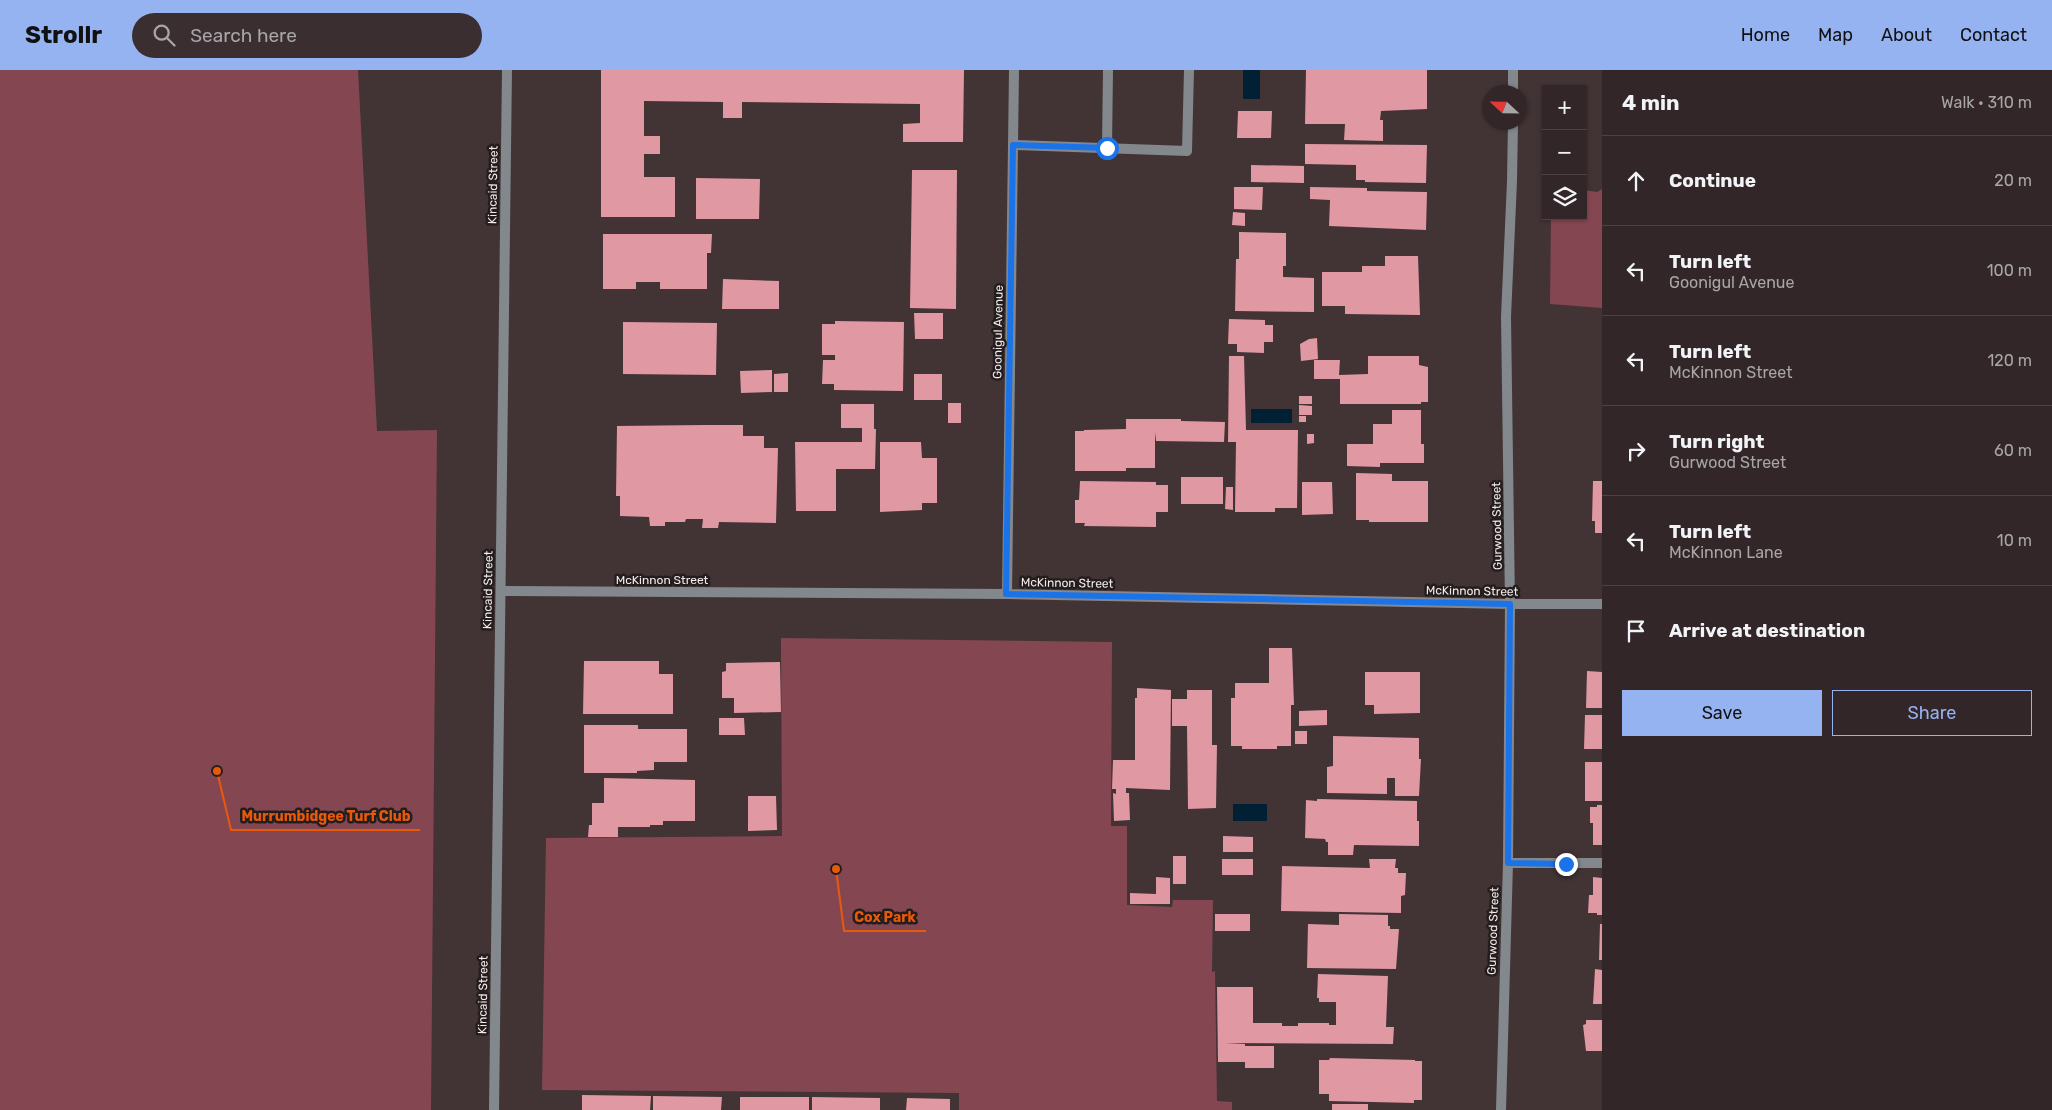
<!DOCTYPE html>
<meta charset="utf-8">
<style>
:root{--surface:#322628;--page:#3a2e30;--text:#f1f3f6;--muted:#a8a5a8;--line:#4d4345;--accent:#95b2f1}
body{margin:0;font-family:Rubik,sans-serif;background:var(--page);color:var(--text)}
.controls{position:absolute;right:15px;top:15px;display:grid;overflow:hidden;border-radius:0px;box-shadow:0 1px 4px #0004}
.controls button{width:45px;height:45px;display:grid;place-items:center;padding:0;border:0;border-bottom:1px solid var(--line);background:var(--surface);color:var(--text);font:25px sans-serif}
.compass{position:absolute;left:1482px;top:15px;width:45px;height:45px;border-radius:50%;background:var(--surface);box-shadow:0 1px 4px #0004;rotate:292deg}
.stop{position:absolute;width:15px;height:15px;margin:-11px;border:4px solid #1a73e8;border-radius:50%;background:#fff}
.stop.end{background:#1a73e8;border-color:#fff;box-shadow:0 1px 5px #0008}
.list{margin:0;padding:0;list-style:none}
h2{display:flex;justify-content:space-between;align-items:center;height:65px;margin:0;padding:0 20px;font-size:21px}
h2 small{font-size:16px;font-weight:400;color:var(--muted)}
.list li{display:grid;grid-template-columns:32px 1fr auto;gap:15px;align-items:center;box-sizing:border-box;height:90px;padding:0 20px;border-top:1px solid var(--line)}
.list b{display:block;font-size:19px;white-space:nowrap}
.list p{margin:0;font-size:16px;white-space:nowrap;color:var(--muted)}
.list em{font-size:16px;font-style:normal;color:var(--muted)}
.actions{display:flex;gap:10px;padding:15px 20px}
.actions a{flex:1;padding:11px 0;border:1px solid var(--accent);border-radius:0px;text-align:center;font-size:18px;color:var(--accent)}
.actions .main{background:var(--accent);color:#111}
.icon{flex:none;width:28px;height:28px;fill:none;stroke:currentColor;stroke-width:2;stroke-linecap:round;stroke-linejoin:round}
.map{position:relative;flex:none;width:1602px;height:1040px;overflow:hidden}
header{display:flex;align-items:center;gap:30px;box-sizing:border-box;height:70px;padding:0 25px;background:var(--accent);color:#111}
header strong{font-size:24px}
nav{display:flex;gap:28px;margin-inline-start:auto;font-size:18px}
.search{width:350px;height:45px;background:var(--page);display:flex;align-items:center;gap:12px;box-sizing:border-box;padding:0 18px;border-radius:28px;color:var(--muted);font-size:19px}
main{display:flex}
aside{flex:1;background:var(--surface)}
.map>svg:first-child{display:block}
.green{fill:#844751}
.water{fill:#022034}
.building{fill:#e098a2}
.lines{fill:none;stroke-linecap:round;stroke-linejoin:round}
.service{stroke:#83888d;stroke-width:10}
.minor{stroke:#83888d;stroke-width:10}
.route{stroke:#1a73e8;stroke-width:6}
.labels{text-anchor:middle;stroke-width:5;stroke-linejoin:round;paint-order:stroke}
.street-label{font-size:12px;fill:#f3eaeb;stroke:#241d1e}
.leader{fill:none;stroke:#e8590c;stroke-width:2}
.callout-dot{fill:#e8590c;stroke:#241d1e;stroke-width:2}
.callout-label{font-size:14px;text-anchor:middle;font-weight:bold;fill:#e8590c;stroke:#241d1e;stroke-width:5;stroke-linejoin:round;paint-order:stroke}
</style>
<header>
<strong>Strollr</strong>
<div class="search"><svg class="icon" aria-label="search" viewBox="0 0 24 24"><circle cx="10" cy="10" r="6"/><path d="M15 15l6 6"/></svg>Search here</div>
<nav><a>Home</a><a>Map</a><a>About</a><a>Contact</a></nav>
</header>
<main>
<div class="map">
<svg width="1602" height="1040" viewBox="0 0 1602 1040">
<rect width="100%" height="100%" fill="#423335"/>
<!-- green -->
<path class="green" d="M0,0H358L377,361L437,360L431,1040H0Z
M1602,119V238L1550,234L1551,146H1583V120L1597,122Z
M781,568L1112,572L1111,756H1127V835L1172,837L1173,830H1213L1212,902L1215,901L1217,1031L1232,1032V1040H959V1023L542,1020L546,768L782,766Z"/>
<!-- water -->
<path class="water" d="M1243,0H1260V29H1243Z
M1251,339H1292V353H1251Z
M1233,734H1267V751H1233Z"/>
<!-- building -->
<path class="building" d="M601,0H964L963,72H903V54L920,53V34L742,32V48H723V32L644,31V66H660V84H644V107H675V147H601Z
M1306,0H1427V39L1381,41L1380,50H1383V71L1344,70L1345,54H1305Z
M1238,41H1272L1271,68H1237Z
M1305,74L1427,75L1426,113L1365,112V110H1356V95L1305,94Z
M1251,95L1304,96V113L1251,112Z
M912,100H957L956,239L910,238Z
M696,108L760,109L759,149H696Z
M1234,117H1263L1262,140L1234,139Z
M1310,117L1367,118V121L1427,122L1426,160L1329,156L1330,130L1310,129Z
M1233,142L1245,143V156L1232,155Z
M1239,162L1286,163V196H1283V207L1314,208V242L1235,241L1236,189H1239Z
M603,164H712L711,183H707V219H660V212H636V219H603Z
M1385,186H1418L1420,245L1345,244V236H1322V202H1362V196H1385Z
M723,209L779,211V239H722Z
M914,243H943V269H915Z
M1229,249L1265,250V255H1273V272H1264V283L1237,282V274H1228Z
M835,251L904,252L903,321L834,320V314H822L823,290H835V285H822V254H835Z
M623,252L717,253L716,305L623,304Z
M1317,268L1318,289L1301,291L1300,274L1309,269Z
M1229,286H1244L1246,360H1298L1297,438H1275V442H1235L1236,372H1228Z
M1368,286H1419V295L1428,297V332H1421V334H1340V309H1314V290H1340L1339,305L1368,304Z
M772,300V322L741,323L740,301Z
M788,303V322H774V304Z
M914,304H942V330H914Z
M1299,326H1312V334H1299Z
M948,333H961V353H948Z
M841,334H874V359H876L875,399H836V441H796L795,372H862V358H841Z
M1299,335L1312,336V345H1299Z
M1392,340H1421V374H1424V393H1380V397L1347,396V374H1373V354H1392Z
M1299,346H1306V352H1299Z
M1126,349H1181V351L1225,352L1224,372L1156,371L1155,362V398H1126V401H1075V361H1084V360L1126,359Z
M704,355H743V366H764V378H778L776,453L719,452L718,458H702L703,449H686L685,452H665V456H650L649,447L620,446V426H616L617,356Z
M1307,364H1314V373L1307,374Z
M880,372H921L922,388H937V433H922V440L880,442Z
M1356,403L1392,404V411H1428V452H1369V450H1356Z
M1181,407H1223V434H1181Z
M1080,411L1156,412V415H1168V442H1156V457L1084,456L1085,453H1075V430H1079Z
M1593,411H1602V463H1595V451H1592Z
M1302,412H1332L1333,444L1302,445Z
M1226,417H1233V440L1225,439Z
M1269,578H1292L1294,635H1291V676H1277V679H1242V676H1231V628H1235V613H1269Z
M584,591H659V604H673V644H583Z
M780,592L781,642L734,643V628H722V602L726,601V593Z
M1587,601L1602,602V638H1586Z
M1365,602H1420V643L1374,644V635H1365Z
M1137,618L1171,620L1170,720L1126,718V723H1129L1130,750L1114,751L1113,723L1116,724V719H1112L1113,690H1135V628H1137Z
M1187,620H1212V675H1217L1216,738L1188,739L1187,656H1172V629H1187Z
M1327,640V655L1299,656V641Z
M1585,645H1602V679H1584Z
M719,648H744L745,665H719Z
M584,655H638V659H687V692H654V700L637,701V703H584Z
M1295,661H1307V674H1295Z
M1333,666L1419,668V689H1421L1419,726H1395V708H1387V724L1327,723V697L1333,696Z
M1585,692H1602V731H1585Z
M604,708L695,710V751H663V755H650V757H618V767H588L589,755H592V733H604Z
M748,726H776L777,760L748,761Z
M1317,729L1417,731V751H1419V776L1354,775L1353,785H1328V772H1326L1325,769L1305,768L1306,730L1317,731Z
M1597,735H1602V775H1593V753H1590V737H1597Z
M1223,766L1253,767V782H1223Z
M1173,786H1186V814H1173Z
M1222,789H1253V805H1222Z
M1369,789H1396L1395,798H1398V803H1406L1405,825L1401,826V843L1281,841L1282,796L1370,798Z
M1156,807L1170,808V834H1130V823L1156,824Z
M1593,807L1602,808V845H1597V843H1588L1589,825H1593Z
M1215,844H1250V861H1215Z
M1339,844L1388,845V856H1390V859H1399L1396,899L1307,898L1308,854L1339,855Z
M1600,854H1602V890H1599Z
M1595,899L1602,900V934H1593Z
M1318,904L1388,906L1386,957H1394L1393,974L1225,973L1245,974V976H1274V998H1245V992H1218L1217,917H1253V953H1282V956H1298V953H1329V955H1336V932H1319V928H1317Z
M1586,950H1602V981H1586L1583,955L1586,954Z
M1330,988L1415,990V991H1422V1030H1414V1033L1329,1031V1024H1319V990H1329Z
M582,1025L651,1026L650,1040H582Z
M653,1026L722,1027L721,1040H653Z
M740,1027H809V1040H740Z
M812,1027L880,1028V1040H812Z
M907,1028L950,1029V1040H906Z
M1332,1034H1368V1040H1332Z"/>
<g class="lines">
<!-- service -->
<path class="service" d="M1013,75L1187,81L1189,0
M1107,78L1108,0
M1508,793H1602"/>
<!-- minor -->
<path class="minor" d="M1513,22V0
M501,521L1007,524L1510,534H1602
M1007,524L1014,0
M494,1040L507,0
M1501,1040L1508,793L1510,534L1506,247L1512,111L1513,52"/>
</g>
<g class="lines">
<!-- route -->
<path class="route" d="M1107,78L1013,75L1006,524L1510,534L1508,793L1566,794"/>
</g>
<g class="labels">
<!-- street labels -->
<g class="street-label">
<text transform="translate(493 115) rotate(-89)" y="4">Kincaid Street</text>
<text transform="translate(998 262) rotate(-89)" y="4">Goonigul Avenue</text>
<text transform="translate(1497 456) rotate(-91)" y="4">Gurwood Street</text>
<text x="662" y="514">McKinnon Street</text>
<text transform="translate(1067 513) rotate(1)" y="4">McKinnon Street</text>
<text transform="translate(488 520) rotate(-89)" y="4">Kincaid Street</text>
<text transform="translate(1472 521) rotate(1)" y="4">McKinnon Street</text>
<text transform="translate(1493 861) rotate(-88)" y="4">Gurwood Street</text>
<text transform="translate(483 925) rotate(-89)" y="4">Kincaid Street</text>
</g>
</g>
<!-- callouts -->
<path class="leader" d="M217 701L231 760H420M836 799L844 861H926"/>
<g class="callout-dot">
<circle cx="217" cy="701" r="5"/>
<circle cx="836" cy="799" r="5"/>
</g>
<g class="callout-label">
<text x="326" y="751">Murrumbidgee Turf Club</text>
<text x="885" y="852">Cox Park</text>
</g>
</svg>
<div class="controls">
<button>+</button>
<button>−</button>
<button><svg class="icon" aria-label="layers" viewBox="0 0 24 24"><path d="M12 4l9 5-9 5-9-5zM3 14l9 5 9-5"/></svg></button>
</div>
<svg class="compass" viewBox="-18 -18 36 36"><path d="M0-13l5 13h-10z" fill="#e53935"/><path d="M0 13l5-13h-10z" fill="#a8a5a8"/></svg>
<div class="stop" style="left:1107px;top:78px"></div>
<div class="stop end" style="left:1566px;top:794px"></div>
</div>
<aside>
<h2>4 min<small>Walk · 310 m</small></h2>
<ul class="list">
<li><svg class="icon" aria-label="ahead" viewBox="0 0 24 24"><path d="M12 20V5M6 11l6-6 6 6"/></svg><div><b>Continue</b></div><em>20 m</em></li>
<li><svg class="icon" aria-label="left" viewBox="0 0 24 24"><path d="M17 20v-9H6M10 6l-5 5 5 5"/></svg><div><b>Turn left</b><p>Goonigul Avenue</p></div><em>100 m</em></li>
<li><svg class="icon" aria-label="left" viewBox="0 0 24 24"><path d="M17 20v-9H6M10 6l-5 5 5 5"/></svg><div><b>Turn left</b><p>McKinnon Street</p></div><em>120 m</em></li>
<li><svg class="icon" aria-label="right" viewBox="0 0 24 24"><path d="M7 20v-9h11M14 6l5 5-5 5"/></svg><div><b>Turn right</b><p>Gurwood Street</p></div><em>60 m</em></li>
<li><svg class="icon" aria-label="left" viewBox="0 0 24 24"><path d="M17 20v-9H6M10 6l-5 5 5 5"/></svg><div><b>Turn left</b><p>McKinnon Lane</p></div><em>10 m</em></li>
<li><svg class="icon" aria-label="arrive" viewBox="0 0 24 24"><path d="M6 21V4h12l-3 4 3 4H6"/></svg><div><b>Arrive at destination</b></div></li>
</ul>
<div class="actions"><a class="main">Save</a><a>Share</a></div>
</aside>
</main>
